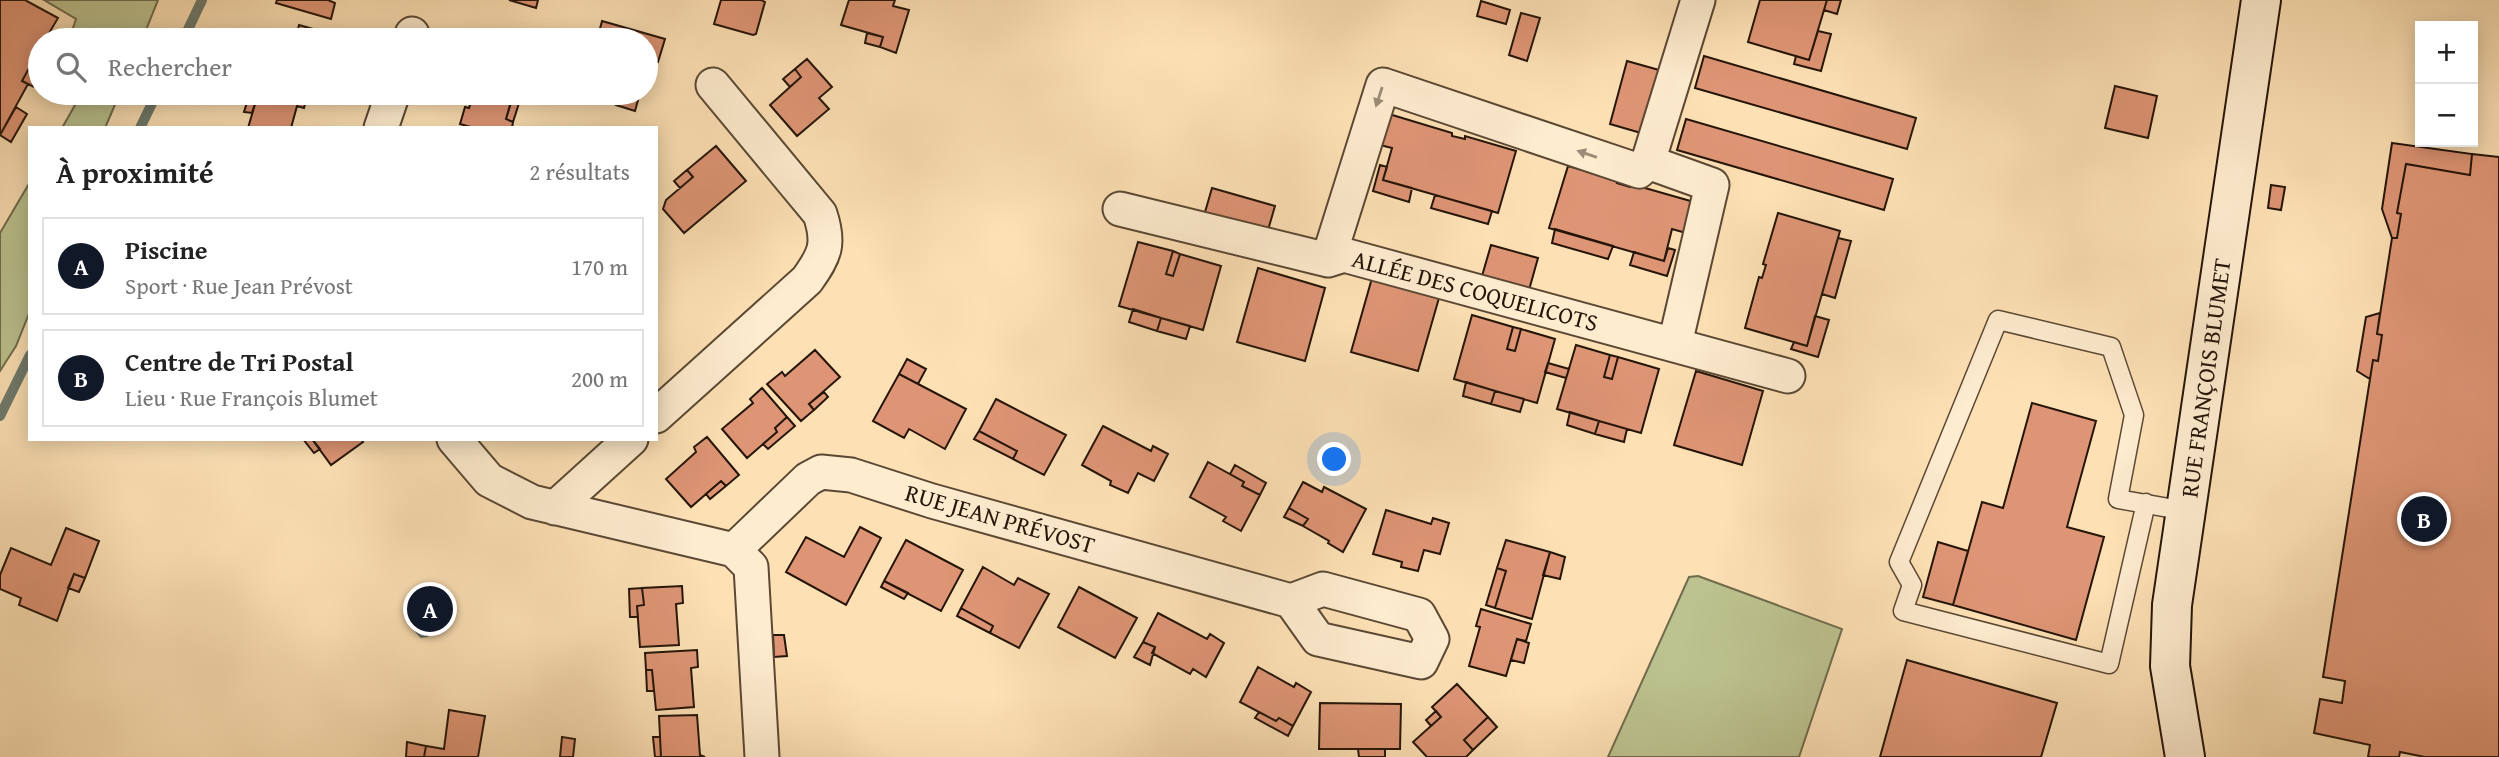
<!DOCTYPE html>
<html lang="fr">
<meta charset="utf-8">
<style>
:root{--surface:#fff;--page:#f2f2f2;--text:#222;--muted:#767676;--line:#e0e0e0;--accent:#111827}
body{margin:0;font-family:"Gentium Book Plus",serif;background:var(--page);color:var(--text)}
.controls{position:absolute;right:21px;top:21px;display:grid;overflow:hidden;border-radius:0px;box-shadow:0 4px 18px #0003}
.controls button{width:63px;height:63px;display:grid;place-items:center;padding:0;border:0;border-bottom:2px solid var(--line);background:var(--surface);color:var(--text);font:35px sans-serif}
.you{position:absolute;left:1335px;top:460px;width:24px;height:24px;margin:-18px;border:5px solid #fff;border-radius:50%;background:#1a73e8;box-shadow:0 0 0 10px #1a73e833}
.badge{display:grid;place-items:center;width:46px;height:46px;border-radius:50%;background:var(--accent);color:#fff;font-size:23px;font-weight:700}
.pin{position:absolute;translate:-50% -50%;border:4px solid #fff;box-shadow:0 2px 7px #0006}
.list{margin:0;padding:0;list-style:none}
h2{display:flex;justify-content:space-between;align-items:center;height:91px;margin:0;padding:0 28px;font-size:30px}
h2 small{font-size:23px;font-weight:400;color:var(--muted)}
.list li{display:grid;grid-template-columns:46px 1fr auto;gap:21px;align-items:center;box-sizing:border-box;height:98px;margin:0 14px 14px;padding:0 14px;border:2px solid var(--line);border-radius:0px}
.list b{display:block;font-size:26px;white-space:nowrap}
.list p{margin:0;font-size:23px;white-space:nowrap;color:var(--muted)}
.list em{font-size:23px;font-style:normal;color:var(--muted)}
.icon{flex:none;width:38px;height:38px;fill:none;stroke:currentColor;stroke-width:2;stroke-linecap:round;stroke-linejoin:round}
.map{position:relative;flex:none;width:2499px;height:757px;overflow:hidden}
.search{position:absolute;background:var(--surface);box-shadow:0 4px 18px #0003;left:28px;top:28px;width:630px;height:77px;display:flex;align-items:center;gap:18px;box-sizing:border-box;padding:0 24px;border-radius:38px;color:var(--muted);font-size:26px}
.panel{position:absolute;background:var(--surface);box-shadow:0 4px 18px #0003;left:28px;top:126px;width:630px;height:315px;border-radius:0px}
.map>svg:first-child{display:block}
.green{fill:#bcc390;stroke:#706c4c;stroke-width:2}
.water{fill:#9fbdaf;stroke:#6e7a6d;stroke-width:2}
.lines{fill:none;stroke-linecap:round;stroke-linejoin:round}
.shore{stroke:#62695c;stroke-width:2}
.stream{stroke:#6e7a6d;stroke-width:10}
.building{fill:#de9575;stroke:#251509;stroke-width:2}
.lane-casing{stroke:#5b4834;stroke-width:21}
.street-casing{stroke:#5b4834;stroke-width:37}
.secondary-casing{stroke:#251509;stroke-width:42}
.lane{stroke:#feeccf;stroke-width:18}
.street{stroke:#feeccf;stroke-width:33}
.secondary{stroke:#feeccf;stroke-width:38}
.oneway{fill:#9c8b76}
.labels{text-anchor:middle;stroke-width:7;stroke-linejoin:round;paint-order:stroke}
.street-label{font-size:24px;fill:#251509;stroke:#feeccf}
</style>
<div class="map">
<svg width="2499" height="757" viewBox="0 0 2499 757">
<rect width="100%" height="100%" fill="#fde1b5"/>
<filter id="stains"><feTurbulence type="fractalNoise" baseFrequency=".00286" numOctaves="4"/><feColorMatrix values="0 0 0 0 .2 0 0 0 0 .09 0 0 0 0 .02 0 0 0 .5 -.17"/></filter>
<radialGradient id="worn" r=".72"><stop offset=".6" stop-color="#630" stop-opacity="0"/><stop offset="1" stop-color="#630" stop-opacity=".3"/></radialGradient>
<!-- green -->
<path class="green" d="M44,0H158L142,40H69L76,19Z
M71,93H120L105,128H62L79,98Z
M30,182V311L16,346L0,371V233Z
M1698,576L1842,629L1799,757H1608L1689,577Z"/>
<!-- water -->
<path class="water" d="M422,590L445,596C441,613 442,637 421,637L412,627Z"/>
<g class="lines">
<!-- shore -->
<path class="shore" d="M429,600L434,601L436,604L431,627L425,630L421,623L426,602Z"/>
<!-- stream -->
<path class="stream" d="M183,40L202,0
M140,128L157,93
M0,416L30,355"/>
</g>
<!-- building -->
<path class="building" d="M0,0H25L58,18L45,40H40V48L22,81L28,84L0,135Z
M277,0H328L335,3L331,19L276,3Z
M509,0H538L536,8Z
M721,0H761L765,2L756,34L753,35L714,24Z
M849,0H895L893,6L909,10L896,53L880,47L883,37L841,25Z
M1760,0H1827L1809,60L1748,42Z
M1827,0H1841L1837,14L1824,10Z
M1481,1L1510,10L1506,24L1477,16Z
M1521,13L1540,18L1527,61L1509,55Z
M602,21L665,39L658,62L650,60L646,74V40H597Z
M299,25L345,38L344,40H295Z
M1818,31L1831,34L1821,71L1794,64L1796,56L1809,60Z
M867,33L883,37L880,47L865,43Z
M40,48V75L34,87L22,81Z
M1704,56L1916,118L1907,149L1695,88Z
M807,59L832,87L819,98L829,109L797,136L770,105L801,77L795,69Z
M1627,61L1659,70L1641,133L1610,124Z
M795,69L801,77L790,87L783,79Z
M2115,86L2157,96L2148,138L2105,128Z
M250,93L258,94L252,113L244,112Z
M255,93H308L304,108L297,106L291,128H248L258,94Z
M474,93H514L506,119L513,122L512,128H474L460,124L465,107L469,108Z
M581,93H640L635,111L616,105L618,99L608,96L606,102Z
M512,98L520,100L513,122L506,119Z
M16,107L27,114L11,142L0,135Z
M1389,114L1452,133V136L1465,139V136L1516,151L1498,213L1383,180L1392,148L1380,145Z
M1686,119L1893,179L1884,210L1677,150Z
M2392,143L2472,154L2470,175L2406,164L2397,213L2401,214L2397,238H2392L2382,209Z
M716,146L746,181L684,233L663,209L666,200L693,177L687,170Z
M2472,154L2499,157V757H2425L2400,752L2399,757H2368L2370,745L2314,733L2320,699L2342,703L2345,681L2323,677L2373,360L2378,361L2382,335L2377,334L2392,238H2397L2401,214L2397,213L2406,164L2470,175Z
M1380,165L1387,167L1383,180L1412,188L1409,202L1373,191Z
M1568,166L1618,180L1617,183L1630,187L1631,184L1694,202L1686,233L1672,229L1664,261L1549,228Z
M687,170L693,177L680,188L674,181Z
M2271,185L2285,187L2281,210L2268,208Z
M1212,188L1275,206L1266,237L1203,219Z
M1435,195L1492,211L1488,224L1431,208Z
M1778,213L1840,231L1807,346L1745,328L1759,277L1762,278L1766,265L1763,264Z
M1555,229L1613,246L1608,259L1552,243Z
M1838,238L1851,241L1835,298L1822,294Z
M1138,242L1173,251L1166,274L1173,276L1180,254L1221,266L1203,330L1119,306Z
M1491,245L1538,258L1529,290L1482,276Z
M1668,248L1675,250L1667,276L1630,265L1634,252L1664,261Z
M1173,251L1180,254L1173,276L1166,274Z
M1258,268L1325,288L1305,361L1237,342Z
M1372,278L1439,298L1418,371L1351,352Z
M1133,309L1161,318L1157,331L1129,322Z
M2380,313L2377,334L2382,335L2378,361L2373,360L2370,379L2357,371L2366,317Z
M1472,315L1513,327L1507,349L1515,351L1521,329L1555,339L1537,403L1454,379Z
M1815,316L1829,320L1818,357L1791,349L1794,342L1807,346Z
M1161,318L1190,326L1186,339L1157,331Z
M1513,327L1521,329L1515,351L1507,349Z
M1576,345L1610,355L1604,377L1612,379L1618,357L1659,369L1641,433L1557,409Z
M815,350L840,377L809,404L814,410L801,421L767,384L782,372L785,376Z
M1610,355L1618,357L1612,379L1604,377Z
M907,359L926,369L918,384L899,374Z
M1548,363L1569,369L1566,378L1545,372Z
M1696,371L1763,391L1742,465L1674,445Z
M899,374L966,409L945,449L909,429L904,438L873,421Z
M1466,382L1495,391L1491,404L1463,396Z
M762,388L787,417L775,428L777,432L747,458L722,429L753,403L750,399Z
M1495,391L1524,399L1520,412L1491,404Z
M824,392L828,397L814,410L809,404Z
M996,399L1066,435L1044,475L1013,459L1017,451L979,431Z
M2032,403L2096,421L2067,527L2104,537L2076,640L1953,605L1982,502L2003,508Z
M1570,412L1599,421L1595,434L1567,425Z
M787,417L795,426L768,449L763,444L777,432L775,428Z
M1599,421L1627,429L1624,442L1595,434Z
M1103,426L1151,451L1153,446L1168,454L1154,481L1138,473L1128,493L1110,485L1111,481L1082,465Z
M979,431L1017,451L1013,459L974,439Z
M707,437L739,475L726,486L721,481L691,507L666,479L696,452L694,447Z
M303,439H312L320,449L314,453Z
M312,439H361L363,442L331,465Z
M1208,462L1244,482L1242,486L1260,495L1241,531L1223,521L1226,517L1190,497Z
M1235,465L1266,483L1260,495L1242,486L1244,482L1230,474Z
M721,481L726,486L710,499L706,494Z
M1303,482L1322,492L1324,487L1366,509L1343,552L1328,543L1329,541L1303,526L1308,519L1289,508Z
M1289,508L1308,519L1303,526L1284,517Z
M1386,510L1431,524L1433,518L1449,523L1440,554L1424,550L1418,571L1401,567L1402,562L1373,554Z
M860,527L881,538L846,605L786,572L806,537L844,557Z
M66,528L99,541L85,578L74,574L57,621L19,605L21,598L0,589V575L11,548L51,565Z
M906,540L963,570L941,611L884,581Z
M1506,540L1550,552L1532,619L1495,608L1506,571L1497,568Z
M1938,542L1968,551L1953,605L1923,597Z
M1550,552L1565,557L1560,579L1543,575Z
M983,567L1014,585L1018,578L1049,594L1019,648L990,633L993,626L961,608Z
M1497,568L1506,571L1495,608L1486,605Z
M74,574L85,578L79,592L68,588Z
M884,581L908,593L904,599L881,587Z
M682,586L683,603L676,604L679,645L640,647L637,606L644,605L642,588Z
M1079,587L1137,618L1115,658L1058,627Z
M642,588L644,605L637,606L638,617H630L629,589Z
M961,608L993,626L990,633L957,616Z
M1481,609L1531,624L1526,641L1517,639L1506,676L1469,666L1480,627L1476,626Z
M1158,613L1207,639L1210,634L1224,643L1206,677L1193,669L1190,674L1152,653L1155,647L1143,642Z
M773,635H784L787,656L774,657Z
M1517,639L1529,643L1524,663L1511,660Z
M1143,642L1155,647L1150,665L1134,657Z
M697,650L698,667L691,668L694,707L656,710L652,670H646L645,653Z
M1907,660L2057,703L2041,757H1880Z
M1258,667L1294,687L1296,683L1311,692L1293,726L1279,718L1276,721L1240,702Z
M646,670H652L654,691H647Z
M1457,684L1488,717L1464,740L1473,750L1466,757H1427L1413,742L1441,717L1432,707Z
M1320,703L1401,704L1400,749H1319Z
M449,710L485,716L478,757H424L426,746L444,749Z
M1436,711L1441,717L1431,726L1426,720Z
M1259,712L1276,721L1279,718L1293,726L1288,736L1255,718Z
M697,715L700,755L705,757H661L659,716Z
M1488,717L1497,727L1473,750L1464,740Z
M562,737L575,739L573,757H560Z
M653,737H660L661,757H655Z
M407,742L426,746L424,757H406Z
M1358,749H1385V757H1359Z"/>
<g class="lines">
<!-- lane casing -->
<g class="lane-casing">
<path id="lane" d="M2146,503L2109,664L1903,611L1912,585L1899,562L1998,320L2111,347L2134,415L2118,499L2186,511"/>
</g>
<!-- street casing -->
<g class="street-casing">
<path id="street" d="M410,40L412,34
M381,128L393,93
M1120,209L1328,260L1344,255L1788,376
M1328,260L1383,85L1639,171L1648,162
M1675,344L1712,185L1648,162L1698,0
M656,416L807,280C825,255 830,244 820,214L713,85
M454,439L489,480L532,502L734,550L751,567L762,757
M555,508L631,439
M734,550L808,479L821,472L851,475L932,501L1291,601L1318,639L1421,662L1432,639L1419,615L1323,589L1291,601"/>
</g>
<!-- secondary casing -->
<g class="secondary-casing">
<path id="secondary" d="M2185,757L2170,666L2172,605L2261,0"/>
</g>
<!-- lane -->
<use href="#lane" class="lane"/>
<!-- street -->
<use href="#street" class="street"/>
<!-- secondary -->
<use href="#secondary" class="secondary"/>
</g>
<!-- one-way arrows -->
<defs><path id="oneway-solid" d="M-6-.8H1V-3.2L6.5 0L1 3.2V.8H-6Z" transform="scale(1.75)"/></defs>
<g class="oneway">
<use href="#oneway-solid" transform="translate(1379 97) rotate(108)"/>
<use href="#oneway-solid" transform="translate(1587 154) rotate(-161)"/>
</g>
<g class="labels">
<!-- street labels -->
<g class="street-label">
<text transform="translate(1475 291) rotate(15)" y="8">ALLÉE DES COQUELICOTS</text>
<text transform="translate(2206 378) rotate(-82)" y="8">RUE FRANÇOIS BLUMET</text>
<text transform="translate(1000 519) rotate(16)" y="8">RUE JEAN PRÉVOST</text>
</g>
</g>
<rect width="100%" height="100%" filter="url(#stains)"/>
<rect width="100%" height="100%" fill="url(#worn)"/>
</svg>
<div class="controls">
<button>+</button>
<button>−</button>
</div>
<div class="you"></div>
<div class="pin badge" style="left:430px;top:609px">A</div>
<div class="pin badge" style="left:2424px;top:519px">B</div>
<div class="search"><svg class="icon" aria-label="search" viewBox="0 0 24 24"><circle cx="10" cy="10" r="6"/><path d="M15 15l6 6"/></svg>Rechercher</div>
<section class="panel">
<h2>À proximité<small>2 résultats</small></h2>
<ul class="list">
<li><span class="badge">A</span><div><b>Piscine</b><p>Sport · Rue Jean Prévost</p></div><em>170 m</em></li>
<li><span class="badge">B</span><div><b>Centre de Tri Postal</b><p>Lieu · Rue François Blumet</p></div><em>200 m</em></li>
</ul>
</section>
</div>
